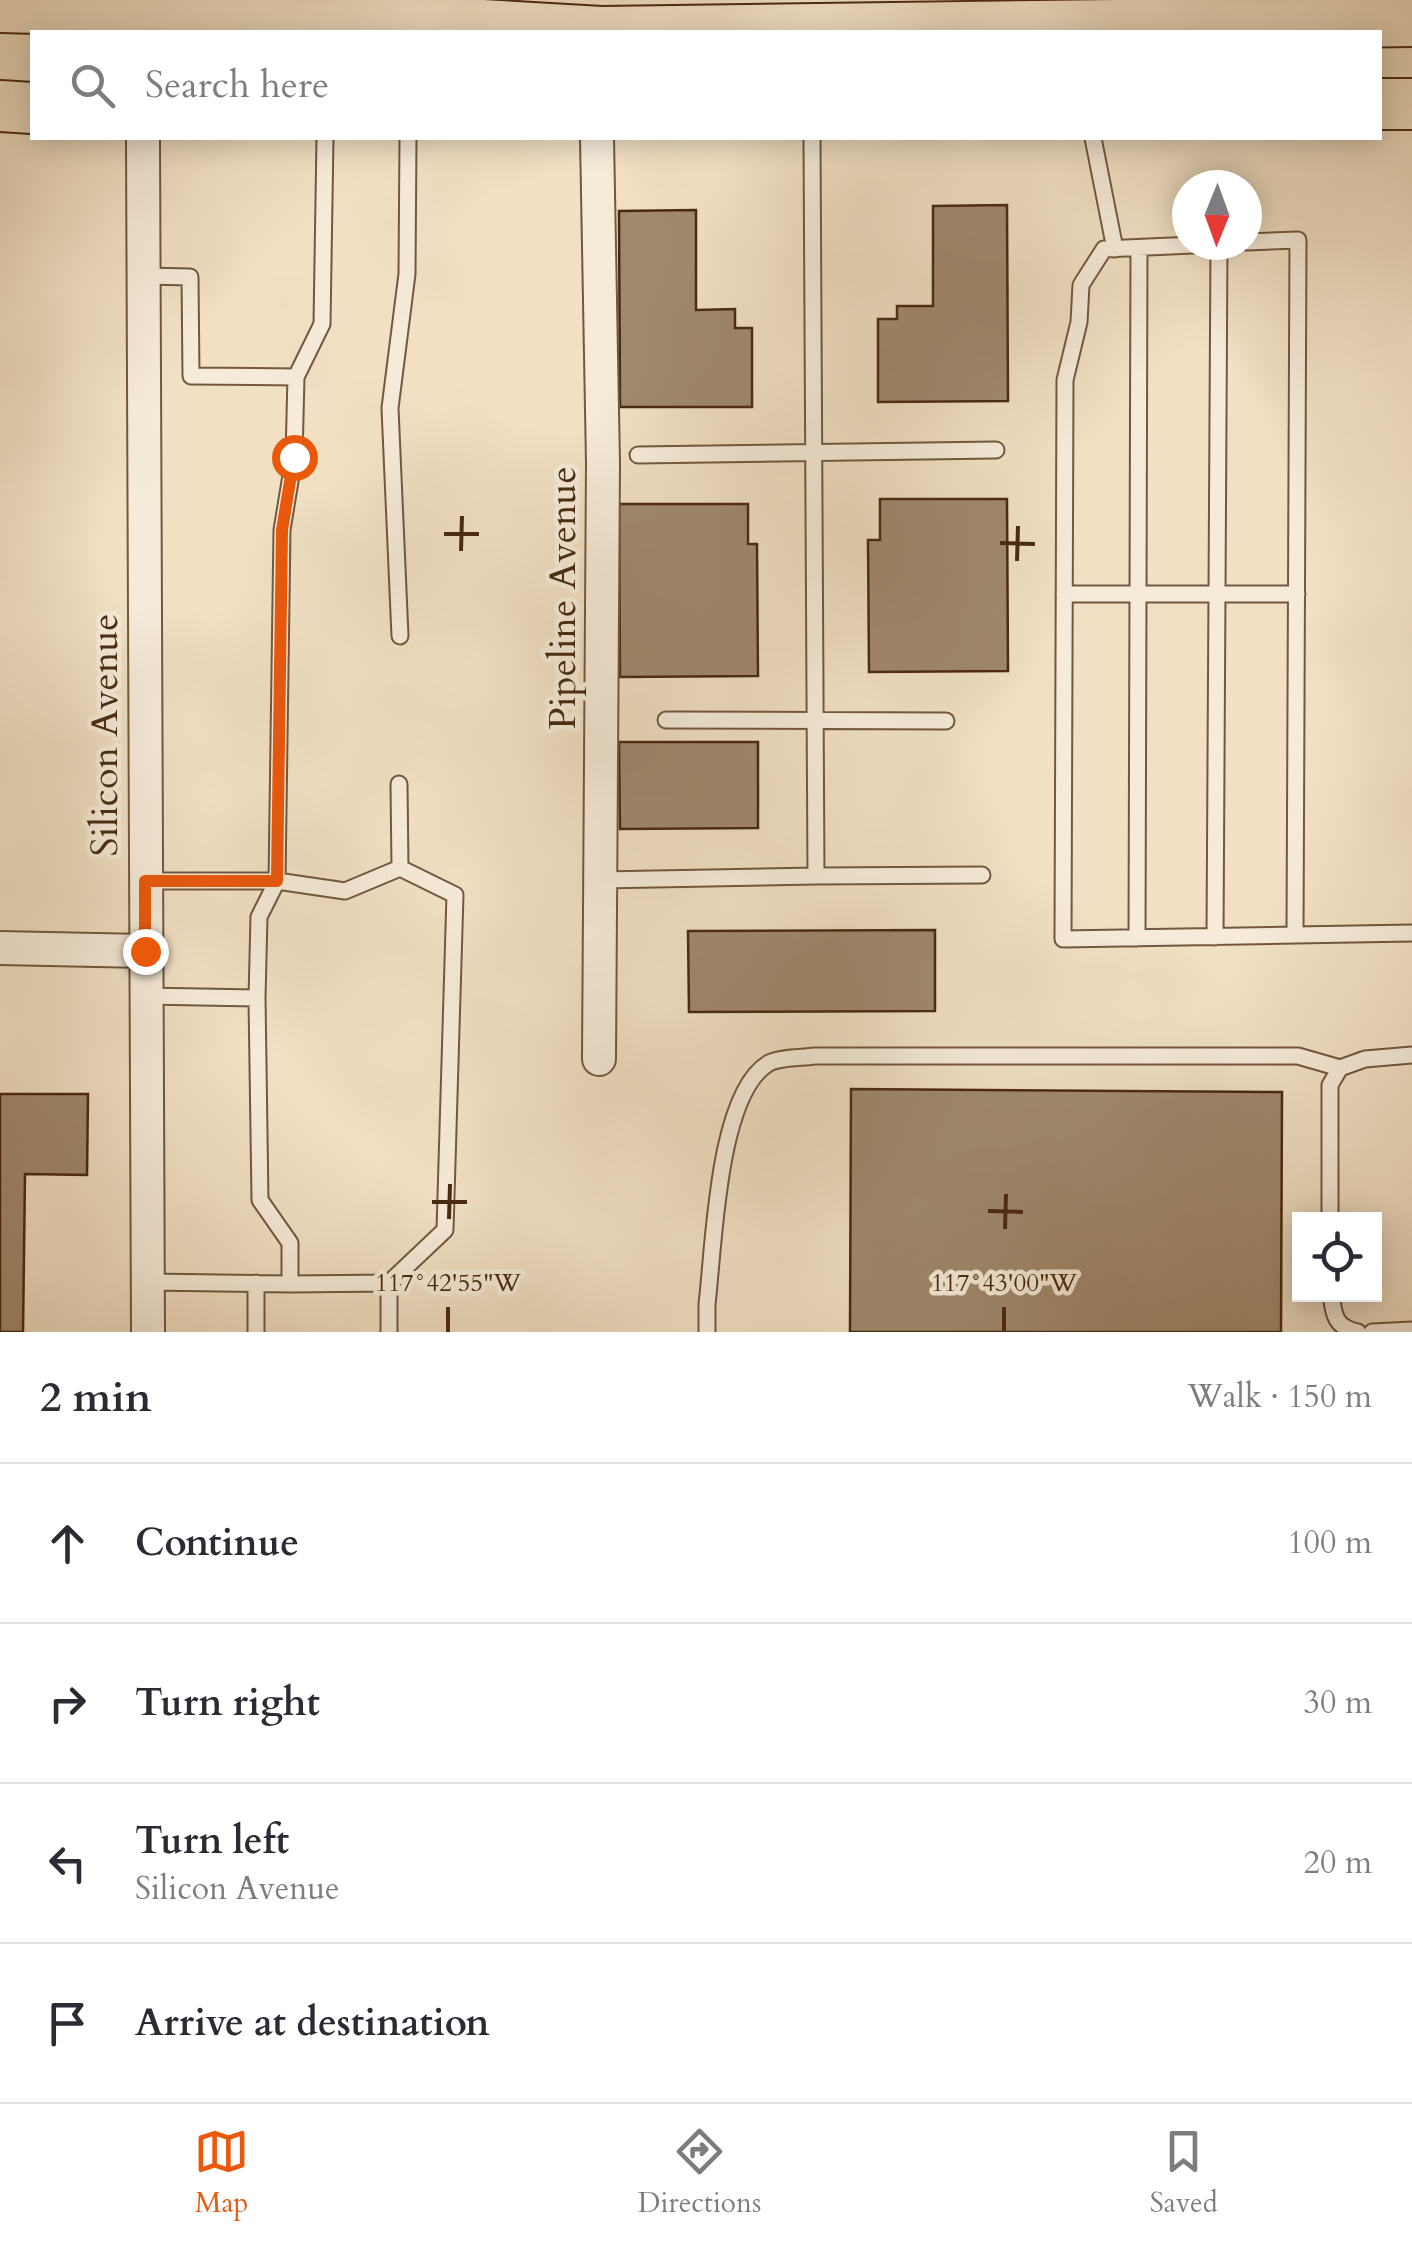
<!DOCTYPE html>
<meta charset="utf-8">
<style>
:root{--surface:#fff;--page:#f7f7f7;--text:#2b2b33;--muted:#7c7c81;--line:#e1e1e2;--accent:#ea580c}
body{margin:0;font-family:Cardo,serif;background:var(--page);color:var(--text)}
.controls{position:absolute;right:30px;bottom:30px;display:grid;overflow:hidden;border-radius:0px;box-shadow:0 5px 25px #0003}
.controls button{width:90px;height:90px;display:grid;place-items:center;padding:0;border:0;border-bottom:2px solid var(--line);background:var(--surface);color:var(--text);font:50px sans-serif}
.compass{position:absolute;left:1172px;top:170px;width:90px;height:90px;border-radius:50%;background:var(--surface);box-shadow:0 5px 25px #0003;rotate:181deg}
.stop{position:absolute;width:30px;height:30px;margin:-22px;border:8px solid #ea580c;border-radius:50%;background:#fff}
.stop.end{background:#ea580c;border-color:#fff;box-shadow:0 2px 10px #0008}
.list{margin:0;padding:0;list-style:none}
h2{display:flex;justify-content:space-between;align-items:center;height:130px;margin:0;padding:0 40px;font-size:42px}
h2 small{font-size:32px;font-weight:400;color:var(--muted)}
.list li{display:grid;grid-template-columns:65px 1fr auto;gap:30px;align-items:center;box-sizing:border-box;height:160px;padding:0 40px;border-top:2px solid var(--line)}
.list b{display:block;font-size:38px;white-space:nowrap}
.list p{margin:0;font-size:32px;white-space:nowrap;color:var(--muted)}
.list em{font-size:32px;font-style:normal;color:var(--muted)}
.icon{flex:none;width:55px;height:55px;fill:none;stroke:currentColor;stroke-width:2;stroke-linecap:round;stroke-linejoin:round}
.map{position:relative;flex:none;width:1412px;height:1332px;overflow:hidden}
.search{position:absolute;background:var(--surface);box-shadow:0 5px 25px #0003;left:30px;right:30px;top:30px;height:110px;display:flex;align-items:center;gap:25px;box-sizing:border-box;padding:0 35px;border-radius:0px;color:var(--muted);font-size:38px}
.sheet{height:770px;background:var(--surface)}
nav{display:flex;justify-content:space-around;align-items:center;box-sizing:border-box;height:140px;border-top:2px solid var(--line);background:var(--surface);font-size:28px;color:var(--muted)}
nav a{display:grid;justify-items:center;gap:5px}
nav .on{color:var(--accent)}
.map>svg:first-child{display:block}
.building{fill:#a0896e;stroke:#482a11;stroke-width:2.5}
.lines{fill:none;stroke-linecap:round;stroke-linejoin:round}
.lane-casing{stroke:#72583e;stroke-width:19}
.street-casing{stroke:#72583e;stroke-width:36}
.primary-casing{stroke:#482a11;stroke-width:54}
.lane{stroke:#f6ebd9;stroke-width:15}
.street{stroke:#f6ebd9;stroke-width:32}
.primary{stroke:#f1e0c4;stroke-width:50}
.route{stroke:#ea580c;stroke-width:12}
.ticks{fill:none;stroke:#482a11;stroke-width:4}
.labels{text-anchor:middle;stroke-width:9;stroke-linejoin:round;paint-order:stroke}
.street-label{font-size:38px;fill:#482a11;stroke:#f6ebd9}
.ticks-label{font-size:25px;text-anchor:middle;fill:#482a11;stroke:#f6ebd9;stroke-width:9;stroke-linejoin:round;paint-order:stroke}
</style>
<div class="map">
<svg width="1412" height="1332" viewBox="0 0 1412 1332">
<rect width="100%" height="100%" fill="#f1e0c4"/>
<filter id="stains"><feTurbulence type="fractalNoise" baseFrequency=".002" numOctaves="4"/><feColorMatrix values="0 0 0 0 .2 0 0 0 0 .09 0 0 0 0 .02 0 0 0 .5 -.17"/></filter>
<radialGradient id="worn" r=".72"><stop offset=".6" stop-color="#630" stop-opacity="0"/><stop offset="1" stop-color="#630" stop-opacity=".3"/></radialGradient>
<!-- building -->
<path class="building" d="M1007,205L1008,401L878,402V319H897V306H933V206Z
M696,210V310L735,309V328H752V407H620L619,211Z
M880,499H1007L1008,671L869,672L868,540H880Z
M619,504H748V544H757L758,676L620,677Z
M619,742H758V828L620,829Z
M935,930V1011L689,1012L688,931Z
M851,1089L1282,1092L1281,1332H850Z
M0,1094H88L87,1175L25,1174L23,1332H0Z"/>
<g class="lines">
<!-- lane casing -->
<g class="lane-casing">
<path id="lane" d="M1093,138L1115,249
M1193,245L1104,249L1081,285L1079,322L1065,380L1063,939L1295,935L1298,240L1247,242
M144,276L190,277L191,376L296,377
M638,455L996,450
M1064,594H1297
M400,636L390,408L407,274L408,138
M666,720L946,721
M816,876L982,875
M600,880L816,876L812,138
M145,881H277L282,530L294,457L296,377L322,324L325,138
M1295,935L1412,933
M1215,937L1219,245
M1137,938L1139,248
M145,996L257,998L259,917L277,881L345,891L400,868
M1330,1220V1085L1340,1068L1365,1059L1412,1055
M148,1282L290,1284V1243L260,1200L257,998
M290,1284L389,1283
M1331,1294C1334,1316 1335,1327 1358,1332
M256,1332V1283
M389,1332V1283L445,1230L455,895L400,868L399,784
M707,1332V1304C714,1247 717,1093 769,1063C781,1057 801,1058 815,1056H1298L1340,1068
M1372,1332L1412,1330"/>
</g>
<!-- street casing -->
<g class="street-casing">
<path id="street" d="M143,138L148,1332
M597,138L603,463L599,1059
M0,948L145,951"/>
</g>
<!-- primary casing -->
<g class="primary-casing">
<path id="primary" d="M0,7L329,16L601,32L1412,21
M1380,104H1412
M0,106L32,108"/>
</g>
<!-- lane -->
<use href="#lane" class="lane"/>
<!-- street -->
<use href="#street" class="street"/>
<!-- primary -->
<use href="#primary" class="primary"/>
</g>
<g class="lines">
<!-- route -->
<path class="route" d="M145,951V881H277L282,530L294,457"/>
</g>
<!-- ticks -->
<path class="ticks" d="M444,534H479M1000,543L1035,544M461,551L462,516M1017,561L1018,526M432,1202H467M988,1211L1023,1212M449,1219L450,1184M1005,1229L1006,1194M448,1332V1307M1004,1332V1307"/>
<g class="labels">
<!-- street labels -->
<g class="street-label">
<text transform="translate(562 598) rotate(-90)" y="13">Pipeline Avenue</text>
<text transform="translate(104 735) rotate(-90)" y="13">Silicon Avenue</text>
</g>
</g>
<g class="ticks-label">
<text x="448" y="1291">117°42'55"W</text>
<text x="1004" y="1291">117°43'00"W</text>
</g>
<rect width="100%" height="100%" filter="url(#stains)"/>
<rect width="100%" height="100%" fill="url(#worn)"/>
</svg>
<div class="controls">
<button><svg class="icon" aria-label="locate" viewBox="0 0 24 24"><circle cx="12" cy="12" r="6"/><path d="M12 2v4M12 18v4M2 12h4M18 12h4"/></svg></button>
</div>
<svg class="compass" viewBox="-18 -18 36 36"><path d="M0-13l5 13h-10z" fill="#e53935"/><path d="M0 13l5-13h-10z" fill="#7c7c81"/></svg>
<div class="stop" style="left:294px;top:457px"></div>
<div class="stop end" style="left:145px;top:951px"></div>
<div class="search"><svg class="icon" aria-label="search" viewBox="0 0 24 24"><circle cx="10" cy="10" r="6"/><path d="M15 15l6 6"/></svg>Search here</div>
</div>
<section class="sheet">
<h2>2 min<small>Walk · 150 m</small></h2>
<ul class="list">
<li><svg class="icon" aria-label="ahead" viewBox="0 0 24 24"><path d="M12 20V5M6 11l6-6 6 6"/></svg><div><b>Continue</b></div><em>100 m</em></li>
<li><svg class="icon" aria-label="right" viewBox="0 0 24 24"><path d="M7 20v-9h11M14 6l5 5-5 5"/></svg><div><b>Turn right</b></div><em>30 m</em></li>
<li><svg class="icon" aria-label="left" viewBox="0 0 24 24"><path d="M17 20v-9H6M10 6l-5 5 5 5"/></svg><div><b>Turn left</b><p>Silicon Avenue</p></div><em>20 m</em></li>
<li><svg class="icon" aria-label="arrive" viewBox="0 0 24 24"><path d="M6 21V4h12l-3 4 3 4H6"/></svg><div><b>Arrive at destination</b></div></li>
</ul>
</section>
<nav>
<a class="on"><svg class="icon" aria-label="map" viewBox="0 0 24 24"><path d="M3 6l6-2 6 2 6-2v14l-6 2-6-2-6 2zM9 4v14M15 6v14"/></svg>Map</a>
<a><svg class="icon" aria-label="directions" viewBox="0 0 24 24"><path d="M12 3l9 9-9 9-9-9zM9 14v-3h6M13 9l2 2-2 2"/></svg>Directions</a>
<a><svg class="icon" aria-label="saved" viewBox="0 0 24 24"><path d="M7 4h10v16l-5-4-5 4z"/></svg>Saved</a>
</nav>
